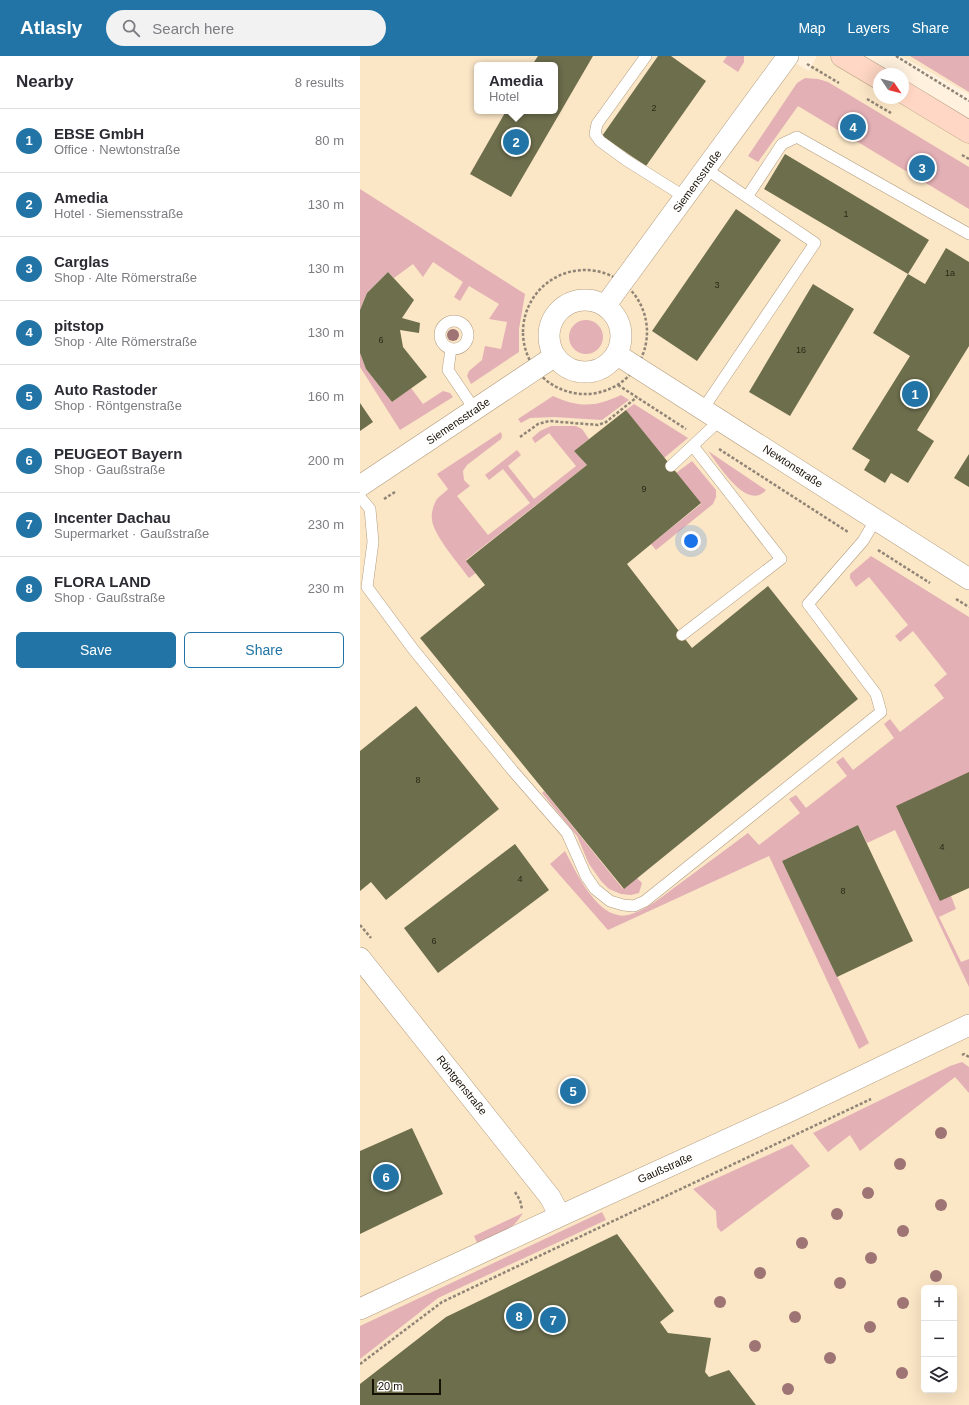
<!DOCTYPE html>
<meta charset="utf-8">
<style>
:root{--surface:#fff;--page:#f2f2f3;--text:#2b2b33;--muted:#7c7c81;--line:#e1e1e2;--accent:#2174a5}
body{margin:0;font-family:Arial,sans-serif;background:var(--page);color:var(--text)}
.controls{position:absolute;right:12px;bottom:12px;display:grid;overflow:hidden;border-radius:6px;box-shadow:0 4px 16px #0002}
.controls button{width:36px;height:36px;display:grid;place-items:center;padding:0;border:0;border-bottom:1px solid var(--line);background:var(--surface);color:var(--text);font:20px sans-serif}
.compass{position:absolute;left:513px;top:12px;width:36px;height:36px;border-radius:50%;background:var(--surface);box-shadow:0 4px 16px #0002;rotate:125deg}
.scale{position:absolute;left:12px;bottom:10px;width:69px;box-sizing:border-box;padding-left:4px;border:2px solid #171005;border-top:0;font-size:11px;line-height:14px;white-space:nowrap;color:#171005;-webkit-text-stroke:3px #fff;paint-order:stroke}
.you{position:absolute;left:331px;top:485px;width:14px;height:14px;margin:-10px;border:3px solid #fff;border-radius:50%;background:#1a73e8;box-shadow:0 0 0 6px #1a73e833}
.badge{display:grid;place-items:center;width:26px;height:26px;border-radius:50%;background:var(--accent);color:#fff;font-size:13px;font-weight:700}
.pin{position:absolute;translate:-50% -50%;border:2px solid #fff;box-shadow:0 1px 4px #0006}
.popup{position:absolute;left:114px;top:6px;width:84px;height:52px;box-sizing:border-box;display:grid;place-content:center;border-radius:6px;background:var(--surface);filter:drop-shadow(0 1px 3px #0005);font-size:13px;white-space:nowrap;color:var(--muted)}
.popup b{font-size:15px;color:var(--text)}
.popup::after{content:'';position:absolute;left:50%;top:100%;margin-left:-8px;border:8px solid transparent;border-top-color:var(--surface)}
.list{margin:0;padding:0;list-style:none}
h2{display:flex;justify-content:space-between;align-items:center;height:52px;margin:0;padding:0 16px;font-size:17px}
h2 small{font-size:13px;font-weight:400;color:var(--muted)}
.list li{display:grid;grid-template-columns:26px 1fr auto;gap:12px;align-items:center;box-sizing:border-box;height:64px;padding:0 16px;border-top:1px solid var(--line)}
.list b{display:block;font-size:15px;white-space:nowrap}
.list p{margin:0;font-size:13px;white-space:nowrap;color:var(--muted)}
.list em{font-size:13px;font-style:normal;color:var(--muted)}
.actions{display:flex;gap:8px;padding:12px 16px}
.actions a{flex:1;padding:9px 0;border:1px solid var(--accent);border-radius:6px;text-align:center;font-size:14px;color:var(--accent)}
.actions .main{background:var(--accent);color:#fff}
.icon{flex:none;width:22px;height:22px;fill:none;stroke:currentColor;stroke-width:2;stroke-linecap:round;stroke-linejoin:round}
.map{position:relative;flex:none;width:609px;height:1349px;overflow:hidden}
header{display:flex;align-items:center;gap:24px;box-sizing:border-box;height:56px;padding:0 20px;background:var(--accent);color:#fff}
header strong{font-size:19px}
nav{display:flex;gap:22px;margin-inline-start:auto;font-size:14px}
.search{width:280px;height:36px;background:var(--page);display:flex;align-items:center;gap:10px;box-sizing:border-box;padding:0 14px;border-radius:22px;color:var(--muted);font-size:15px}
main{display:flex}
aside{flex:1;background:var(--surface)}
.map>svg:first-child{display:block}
.built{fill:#fbe6c6;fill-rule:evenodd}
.green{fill:#e3b0b5}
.building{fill:#6d6e4c}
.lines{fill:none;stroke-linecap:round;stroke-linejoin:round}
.service-casing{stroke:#b39d7f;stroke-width:12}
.minor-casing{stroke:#b39d7f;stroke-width:22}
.secondary-casing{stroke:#b39d7f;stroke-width:23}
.path{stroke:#8f8475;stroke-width:2.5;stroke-dasharray:3 2;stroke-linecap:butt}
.service{stroke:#fff;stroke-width:11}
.minor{stroke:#fff;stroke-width:21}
.secondary{stroke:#ffd7c4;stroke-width:22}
.tree{fill:#9e7474}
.labels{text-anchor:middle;stroke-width:3;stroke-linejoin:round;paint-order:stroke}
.number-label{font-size:9px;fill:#2c2817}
.street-label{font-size:11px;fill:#171005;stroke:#fff}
</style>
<header>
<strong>Atlasly</strong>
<div class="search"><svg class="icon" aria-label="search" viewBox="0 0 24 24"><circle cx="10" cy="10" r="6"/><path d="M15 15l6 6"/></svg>Search here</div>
<nav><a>Map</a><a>Layers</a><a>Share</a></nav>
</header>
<main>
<aside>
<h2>Nearby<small>8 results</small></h2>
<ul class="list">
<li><span class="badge">1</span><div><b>EBSE GmbH</b><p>Office · Newtonstraße</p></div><em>80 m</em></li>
<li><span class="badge">2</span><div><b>Amedia</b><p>Hotel · Siemensstraße</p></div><em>130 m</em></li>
<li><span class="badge">3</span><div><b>Carglas</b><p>Shop · Alte Römerstraße</p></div><em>130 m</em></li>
<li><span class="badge">4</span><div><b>pitstop</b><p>Shop · Alte Römerstraße</p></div><em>130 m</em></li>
<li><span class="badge">5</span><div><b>Auto Rastoder</b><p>Shop · Röntgenstraße</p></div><em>160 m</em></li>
<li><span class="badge">6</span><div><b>PEUGEOT Bayern</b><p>Shop · Gaußstraße</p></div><em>200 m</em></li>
<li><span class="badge">7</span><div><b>Incenter Dachau</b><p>Supermarket · Gaußstraße</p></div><em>230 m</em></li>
<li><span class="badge">8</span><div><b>FLORA LAND</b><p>Shop · Gaußstraße</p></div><em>230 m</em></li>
</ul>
<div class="actions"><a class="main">Save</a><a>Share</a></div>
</aside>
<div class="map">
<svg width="609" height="1349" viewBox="0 0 609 1349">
<rect width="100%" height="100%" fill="#fff1de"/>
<!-- built -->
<path class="built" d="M0,0H423L449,15L457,0H470L519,29V42H541L609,83V1349H0ZM117,9H195V55H117ZM564,1232H594V1334H564Z
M541,0H609V38Z"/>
<!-- green -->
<path class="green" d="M367,0H384V6L378,16L363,6Z
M550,0H609V36Z
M445,22L458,23L468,26L609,111V153L438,50L398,106L388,100L437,27Z
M0,133L165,238L159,273V296L111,328L107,320L109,315L122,304L125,290L141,293L147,266L129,263L139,248L109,230L100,245L94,241L103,226L73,206L63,221L53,208L34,222L28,216L7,237L0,254Z
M209 281a17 17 0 1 1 34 0a17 17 0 1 1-34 0Z
M0,297L6,313L32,346L51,332L63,348L83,335L90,337L93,341L40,374L0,311Z
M261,339L269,344L242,364L194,361L170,362L161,367L158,363L193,340C219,352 236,351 261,339Z
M274,348L328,382L304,402L266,354Z
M191,370H216L222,373L229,383L214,395L227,409L106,504L116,517L109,522C99,508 74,480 72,464C71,458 73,449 77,443C80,440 85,436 88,433L77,418L141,376L142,380L141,383L107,409L103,415L104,424L110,430L97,440L128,479L170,447L143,413L129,424L125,419L157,394L161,399L148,410L174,443L216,410L189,377L175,387L172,382L180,375Z
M348,395L406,434C387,456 358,408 348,395Z
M332,405L356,434V441L353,448L296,494L291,488L341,448L316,417Z
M511,500L609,561V716L591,840L596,853L579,861L601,906L609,903V931L535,774L507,787L498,769L422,805L509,987L499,993L409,800L248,874L190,808L205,795C215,814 234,855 258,859C265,861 272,858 279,855C294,848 308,836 322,826C344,810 366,793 388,777L399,789L440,757L429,743L436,739L446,752L487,720L476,706L483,701L493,714L534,682L524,668L530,663L540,676L584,642L574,629L587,618L553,575L540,586L535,580L548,569L509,521L496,531L490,522V518Z
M184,735L263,833L277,822L282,827L279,837L271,839L261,838L249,833L241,825L229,808L217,780L182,737Z
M602,1006L609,1011V1037L595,1021L500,1095L490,1079L468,1096L453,1077L590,1010Z
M432,1088L450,1110L361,1176L357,1171L356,1155L333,1133Z
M242,1156L246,1164L78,1242L0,1303V1270Z
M163,1157C151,1177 137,1179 118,1189L114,1180Z"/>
<!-- building -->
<path class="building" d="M178,0H233L151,141L110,118L146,55H195V9H172Z
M298,0H311L346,25L286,110L242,80Z
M425,98L569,184L548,218L404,133Z
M376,153L421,184L337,305L292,275Z
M586,192L609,206V290L557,374L574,385L548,427L531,417L525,427L504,414L510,404L492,393L550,300L513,277L548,218L565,228Z
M28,216L54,244L42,262L60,267L59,277L40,274L43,291L67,321L32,346L6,313L0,297V254L7,237Z
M453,228L494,253L430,360L389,336Z
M0,347L13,366L0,375Z
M266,354L341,447L267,508L332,592L408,530L498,643L264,833L60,582L125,529L106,505L227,409L214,395Z
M609,398V431L594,422Z
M56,650L139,753L26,844L11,826L0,835V695Z
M609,716V832L580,845L536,750Z
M498,769L553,885L477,921L422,805Z
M155,788L189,834L78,917L44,872Z
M52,1072L83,1138L0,1178V1095Z
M257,1178L314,1255L300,1266L308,1277L351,1282L345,1316L349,1321L369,1314L396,1349H0V1328L86,1261Z"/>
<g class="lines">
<!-- service casing -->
<g class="service-casing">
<path id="service" d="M286,0L237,68L235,78L240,85L266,104L325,141
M346,113L387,141L422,88L437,81L609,178
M80 279a14 14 0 1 1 28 0a14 14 0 1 1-28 0Z
M91,293L88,314L115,354
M343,353L455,187L387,141
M311,410L360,364
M0,441L10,453L13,486L7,531L53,593L153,715L207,777L226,820L235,833L250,845L263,849L274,850L285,845L521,656L516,638L448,548L503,485L516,463
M322,579L421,503L333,390"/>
</g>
<!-- minor casing -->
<g class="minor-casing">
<path id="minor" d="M189 280a36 36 0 1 1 72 0a36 36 0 1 1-72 0Z
M245,250L428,0
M256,298L609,523
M0,430L195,300
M0,902L190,1141L200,1160
M0,1253L200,1160L430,1055L609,969"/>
</g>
<!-- secondary casing -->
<g class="secondary-casing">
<path id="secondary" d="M482,0L519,22
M543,36L609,76"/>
</g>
<!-- path -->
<path class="path" d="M536,0L609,45
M447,8L479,27
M507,43L531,57
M602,99L609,103
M163 276a62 62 0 1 1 124 0a62 62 0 1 1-124 0Z
M258,329L326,373
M160,381L178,368L189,365L238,369L246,366L277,341
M359,393L488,476
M24,443L35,436
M518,494L570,527
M596,543L609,551
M0,869L11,882
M602,999L604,998L609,1001
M155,1136L160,1144L162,1153
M0,1308L82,1246L511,1043"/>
<!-- service -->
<use href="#service" class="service"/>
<!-- minor -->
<use href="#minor" class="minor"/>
<!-- secondary -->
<use href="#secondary" class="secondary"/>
</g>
<!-- trees -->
<g class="tree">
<circle cx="93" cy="279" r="6"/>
<circle cx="581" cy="1077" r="6"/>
<circle cx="540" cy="1108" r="6"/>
<circle cx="508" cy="1137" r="6"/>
<circle cx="581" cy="1149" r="6"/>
<circle cx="477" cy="1158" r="6"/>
<circle cx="543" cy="1175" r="6"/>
<circle cx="442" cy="1187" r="6"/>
<circle cx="511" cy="1202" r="6"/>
<circle cx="400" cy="1217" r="6"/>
<circle cx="576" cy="1220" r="6"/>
<circle cx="480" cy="1227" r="6"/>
<circle cx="360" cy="1246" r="6"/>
<circle cx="543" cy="1247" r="6"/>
<circle cx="435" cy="1261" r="6"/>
<circle cx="510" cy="1271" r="6"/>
<circle cx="395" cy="1290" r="6"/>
<circle cx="470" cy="1302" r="6"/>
<circle cx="542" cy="1317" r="6"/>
<circle cx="428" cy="1333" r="6"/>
</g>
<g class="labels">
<!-- number labels -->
<g class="number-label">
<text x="294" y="55">2</text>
<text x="486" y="161">1</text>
<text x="590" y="220">1a</text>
<text x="357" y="232">3</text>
<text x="21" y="287">6</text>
<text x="441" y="297">16</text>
<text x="284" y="436">9</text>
<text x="58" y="727">8</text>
<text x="582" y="794">4</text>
<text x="160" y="826">4</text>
<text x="483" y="838">8</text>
<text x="74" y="888">6</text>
</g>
<!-- street labels -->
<g class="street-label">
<text transform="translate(337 125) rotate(-54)" y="4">Siemensstraße</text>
<text transform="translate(98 365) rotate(-34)" y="4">Siemensstraße</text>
<text transform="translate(433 410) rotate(33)" y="4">Newtonstraße</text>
<text transform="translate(102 1029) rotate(51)" y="4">Röntgenstraße</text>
<text transform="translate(305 1112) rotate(-24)" y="4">Gaußstraße</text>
</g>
</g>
</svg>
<div class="controls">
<button>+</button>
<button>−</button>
<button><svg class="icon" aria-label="layers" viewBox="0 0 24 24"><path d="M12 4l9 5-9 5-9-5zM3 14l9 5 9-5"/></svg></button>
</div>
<svg class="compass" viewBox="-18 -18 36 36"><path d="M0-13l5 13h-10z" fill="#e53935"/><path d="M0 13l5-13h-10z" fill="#7c7c81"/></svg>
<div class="scale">20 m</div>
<div class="you"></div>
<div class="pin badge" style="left:555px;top:338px">1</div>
<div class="pin badge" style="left:156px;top:86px">2</div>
<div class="popup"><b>Amedia</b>Hotel</div>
<div class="pin badge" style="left:562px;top:112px">3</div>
<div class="pin badge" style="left:493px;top:71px">4</div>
<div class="pin badge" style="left:213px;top:1035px">5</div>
<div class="pin badge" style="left:26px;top:1121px">6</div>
<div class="pin badge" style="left:193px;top:1264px">7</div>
<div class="pin badge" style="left:159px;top:1260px">8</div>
</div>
</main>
